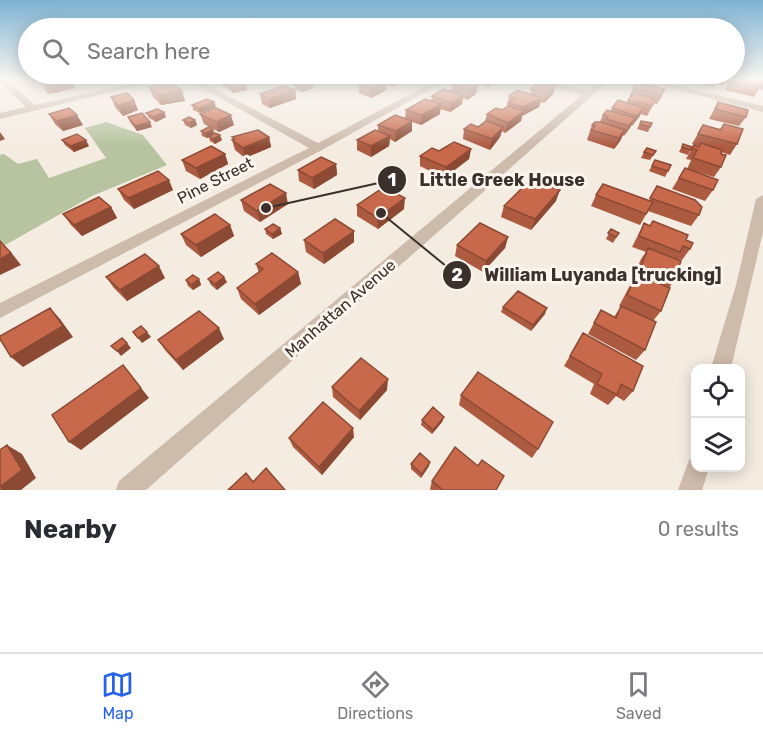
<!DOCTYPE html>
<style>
:root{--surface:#fff;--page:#f7f7f7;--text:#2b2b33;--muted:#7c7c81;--line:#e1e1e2;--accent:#2563eb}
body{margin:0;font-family:Rubik,sans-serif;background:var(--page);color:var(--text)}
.controls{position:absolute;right:18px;bottom:18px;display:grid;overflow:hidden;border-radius:12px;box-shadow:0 3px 15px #0003}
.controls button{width:54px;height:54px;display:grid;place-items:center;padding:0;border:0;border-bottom:2px solid var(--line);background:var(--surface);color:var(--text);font:30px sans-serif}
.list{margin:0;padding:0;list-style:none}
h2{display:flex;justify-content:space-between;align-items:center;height:78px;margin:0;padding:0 24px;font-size:26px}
h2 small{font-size:20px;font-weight:400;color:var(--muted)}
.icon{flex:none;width:33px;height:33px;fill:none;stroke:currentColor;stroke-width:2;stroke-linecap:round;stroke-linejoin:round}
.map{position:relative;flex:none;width:763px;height:490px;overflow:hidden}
.search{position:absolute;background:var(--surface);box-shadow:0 3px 15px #0003;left:18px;right:18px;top:18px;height:66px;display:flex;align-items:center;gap:15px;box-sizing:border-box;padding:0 21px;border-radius:33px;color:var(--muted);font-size:22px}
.sheet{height:162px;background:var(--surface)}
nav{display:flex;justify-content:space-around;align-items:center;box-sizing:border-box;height:84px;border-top:2px solid var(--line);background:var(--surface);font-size:16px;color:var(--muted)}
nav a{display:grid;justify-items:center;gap:3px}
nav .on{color:var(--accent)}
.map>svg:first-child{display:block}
.green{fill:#b8c4a0}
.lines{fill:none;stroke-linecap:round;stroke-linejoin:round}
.street{fill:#cdbbac;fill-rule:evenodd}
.wall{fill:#ac5a40}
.shaded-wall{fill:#8c4a34}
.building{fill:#c8694b;stroke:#8c4a34;stroke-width:1.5}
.labels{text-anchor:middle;stroke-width:6;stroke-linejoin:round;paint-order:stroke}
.street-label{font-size:16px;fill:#3b302b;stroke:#fbf5ee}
.leader{fill:none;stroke:#3b302b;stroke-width:2}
.callout-dot{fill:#3b302b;stroke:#fbf5ee;stroke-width:2}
.mark-label{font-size:18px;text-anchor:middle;font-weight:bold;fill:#fff}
.callout-label{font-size:18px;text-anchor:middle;font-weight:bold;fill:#3b302b;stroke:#fbf5ee;stroke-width:6;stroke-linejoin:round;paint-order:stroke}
</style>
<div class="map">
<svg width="763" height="490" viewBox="0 0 763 490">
<rect width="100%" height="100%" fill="#f4ebe1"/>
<!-- green -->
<path class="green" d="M106,122L143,135L167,165L92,196L0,248V155L4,154L18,164L37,159L49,178L106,158L85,128Z"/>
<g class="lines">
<!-- street -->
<path class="street" d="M0,79H6L35,105L151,79H166L0,119V113L26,107L0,83Z
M186,79H196L318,143L439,79H449L322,150L0,318V303L309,148Z
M531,79H544L588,91L602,79H611L146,490H116L119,481L582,95Z
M635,79H650L763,106V112Z
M763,195V232L731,368H711L736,285L756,199Z
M696,457V468H709L702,490H678L689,460Z"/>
</g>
<!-- wall -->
<path class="wall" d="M39,79L79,83L73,84L75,88L55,93L48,94Z
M216,79H236V81L246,85L247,90L233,93L227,88V86L224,87Z
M288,79H299L300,82L313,88L302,92L295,89V86L289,83Z
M366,79H402V81L393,87L387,85V90L371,98L359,93V84Z
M461,79H496L494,80V83L488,87L478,84L476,94L467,100L463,98L462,104L450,112L440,109V114L421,125L412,122V131L395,142L390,139L389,146L371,157L357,150V140L378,131V125L405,118L406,110L431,101L432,96L452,91V84Z
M697,79H726L723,85L715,84L713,87L695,83Z
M730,81H763V90L759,89L754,97L725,90Z
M556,85L553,94L544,103L541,102L539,107L522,116L521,121L505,133L502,131L500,137L490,150L463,139L464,129L478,127L485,121L487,114L502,110L508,106L507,105L509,96L530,94L531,89Z
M634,86L665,89L661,98L657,104L654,103L647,116L641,114L639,117L632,126L631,125L624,136L623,135L620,141L614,149L587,140L592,125L600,122L603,115L611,111L612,108L627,103L630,97V95Z
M149,87L182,91L185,101L161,105L153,97Z
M295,90L296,99L270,108L262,104L260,94Z
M111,97L134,100L138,110L123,116L115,107Z
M214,102L216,107L200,113L193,110L192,105Z
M718,102L746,117L739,126L709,119Z
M164,112L166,117L156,122L149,118L146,113Z
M49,114L83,125L63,131L55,124Z
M200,114L234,125L219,132L204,124Z
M128,117L152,127L137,131L130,122Z
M183,120H195L197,125L191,128L185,125Z
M641,121L652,123L648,132L637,129Z
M724,124L737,144L730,155L721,152V167L714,177L687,169L691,160L686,159L694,145L699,147V146L692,144L703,125L720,129Z
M201,131L214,133L222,140L215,144L210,141L209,137L207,138L202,136Z
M232,137H269L271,147L245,158L235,150L232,140H233Z
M62,140L89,146L74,152L65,145Z
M683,144L692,147L688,155L679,152Z
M471,149L469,159L444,178L420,166V156L439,151Z
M656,151L650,160L641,158L644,152Z
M225,154L228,164L200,179L186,171L182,160Z
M655,160L671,165L665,177L649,171Z
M336,164L337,175L314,189L299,181L298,170Z
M685,168L713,190L705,201L672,189Z
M657,186L699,215L691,226L648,211L640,225L591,206L596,195L649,201Z
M118,189L173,190L134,209L124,200Z
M241,200L288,204L260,222L244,211Z
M556,201L531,230L501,217L504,206Z
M357,205L404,209L378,229L357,216Z
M111,207L117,218L82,236L71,225L63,214Z
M644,223L686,240L690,249L682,260L676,259L674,280L669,288L661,311L653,321L645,350L636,360L588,334L601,310L614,317L621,306H619L634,278H633L641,259L646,252L632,247Z
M230,225L234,236L201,257L186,245L181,234Z
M280,228L282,234L273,239L266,234L265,229Z
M611,229L619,233L613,243L606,239Z
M508,237L505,248L483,272L455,256L457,245Z
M304,240L354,242L324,264L306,252Z
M256,264L298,272L301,284L259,315L241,299L237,288L259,273Z
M106,277L165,278L127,301L114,288Z
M199,279L201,285L193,290L188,286L186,280Z
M208,279L227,282L217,290L211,285Z
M503,307L545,314L531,331L501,312Z
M583,333L633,391L624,401L616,396L608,405L590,394L594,384L564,366Z
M224,339L183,370L165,350L158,340Z
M332,387L387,390L360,420L333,397Z
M461,395L538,449L532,458L459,405Z
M444,417L442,422L432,434L421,425L422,420Z
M354,437L322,475L293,447L289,438Z
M411,464L429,466L421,478L411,469Z
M432,481L496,490H431L430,489Z"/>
<!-- shaded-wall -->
<path class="shaded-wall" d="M69,79H77L79,83L73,84L75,88L55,93L50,84Z
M221,79H236L237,84L226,83L227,86L224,87Z
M243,79H253L244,81Z
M300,79L301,84H295V86H294L293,81Z
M393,79H402V81L393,87Z
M489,79H496L494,80V83L488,87Z
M387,81V90L371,98V88Z
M478,81L476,94L467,100L468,91L474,84Z
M313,84V88L302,92L301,87Z
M246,85L247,90L233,93L232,89Z
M556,85L553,94L544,103L547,93Z
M295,90L296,99L270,108L269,99Z
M182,91L185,101L161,105L158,95Z
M463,95L462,104L450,112L451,103Z
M542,98L539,107L522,116L521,121L505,133L508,123L522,113L523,107Z
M134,100L138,110L123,116L118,106Z
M214,102L216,107L200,113L199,108Z
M441,104L440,114L421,125L422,115Z
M644,108L639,117L632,126L637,116Z
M164,112L166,117L156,122L154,117Z
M77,115L83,125L63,131L57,121Z
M231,115L234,125L219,132L216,122Z
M635,118L630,128L624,136L629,126Z
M195,120L197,125L191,128L189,123Z
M412,121V131L395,142L396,131Z
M150,122L152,127L137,131L135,126Z
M503,127L500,137L490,150L492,139Z
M213,130L215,135L207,138L205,133Z
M625,130L620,141L614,149L619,138Z
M0,132L5,139L0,141Z
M220,135L222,140L215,144L213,139Z
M390,136L389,146L371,157V146Z
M269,137L271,147L245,158L243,148Z
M86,140L89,146L74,152L71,146Z
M471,149L469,159L444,178L446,167Z
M225,154L228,164L200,179L196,168Z
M336,164L337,175L314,189L312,178Z
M169,180L173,190L134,209L128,198Z
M560,190L556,201L531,230L535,219Z
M286,193L288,204L260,222L257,211Z
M405,198L404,209L378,229L377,218Z
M111,207L117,218L82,236L74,225Z
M230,225L234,236L201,257L196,245Z
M280,228L282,234L273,239L272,234Z
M354,231V242L324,264L323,253Z
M508,237L505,248L483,272L486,261Z
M10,251L21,265L0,275V259Z
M159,266L165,278L127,301L120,290Z
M298,272L301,284L259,315L255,304Z
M224,277L227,282L217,290L215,284Z
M199,279L201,285L193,290L191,285Z
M50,308L60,319L73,337L23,367L11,357Z
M547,308L545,314L531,331L533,325Z
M219,328L224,339L183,370L176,360Z
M147,332L151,337L142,343L138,338Z
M127,343L131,348L121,356L117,351Z
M123,365L149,398L81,450L69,442Z
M388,379L387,390L360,420L359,411Z
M444,417L442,422L432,434L433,430Z
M353,428L354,437L322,475L319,467Z
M7,445L22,454L36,478L21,490H0Z
M430,462L429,466L421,478L422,474Z"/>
<!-- building -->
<path class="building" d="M39,79H70L50,84H43Z
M289,79H300L293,81Z
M366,79H380L387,81L371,88L359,84Z
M461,79H470L478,81L474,84L478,85L468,91L452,84Z
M732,79H763V80L760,88L730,81Z
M240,80L246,85L232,89L226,83Z
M306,80L313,84L301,87L295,84Z
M539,81L556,85L547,93L531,89Z
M171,82L182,91L158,95L149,87Z
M637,82L665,89L661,95L634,88V86Z
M283,86L295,90L269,99L260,94Z
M444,89L463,95L451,103L432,96Z
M517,90L542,98L523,107L509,103L516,98L509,96Z
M127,93L134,100L118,106L111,97Z
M634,93L652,97L651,99L656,100L652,106L628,100Z
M207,99L214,102L199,108L192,105Z
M425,99L441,104L422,115L406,110Z
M618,100L644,108L637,116L612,108Z
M718,102L748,110L746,117L715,109Z
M508,106L524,111L508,123L487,114L496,108L502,110Z
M69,108L77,115L57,121L49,114Z
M216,108L231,115L216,122L200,114Z
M157,109L164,112L154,117L146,113Z
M607,110L635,118L629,126L606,119L608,116L603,115Z
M142,113L150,122L135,126L128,117Z
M395,115L412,121L396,131L378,125Z
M189,117L195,120L189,123L183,120Z
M486,121L503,127L492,139L464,129L471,124L478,127Z
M641,121L652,123L650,127L640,124Z
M595,122H601L625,130L619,138L591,130L595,126L592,125Z
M724,124L743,129L737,144L698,134L703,125L721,130Z
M209,127L213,130L205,133L201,131Z
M258,130L269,137L243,148L232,140L235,139L232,137Z
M375,130L390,136L371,146L357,140Z
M215,133L220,135L213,139L209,136Z
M77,134L86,140L71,146L62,140Z
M454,142L471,149L446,167L420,156L432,148L439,151Z
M701,143L722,150L721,154L726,155L721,167L693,158L697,150L692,148L694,145L699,147Z
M683,144L692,147L691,150L682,147Z
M211,146L225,154L196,168L182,160Z
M647,148L656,151L653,155L644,152Z
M321,157L336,164L312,178L298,170Z
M655,160L671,165L668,171L652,166Z
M685,168L718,180L713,190L679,178Z
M158,171L169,180L128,198L118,189Z
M531,179L560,190L535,219L504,206Z
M270,184L286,193L257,211L241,200Z
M603,184L653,202L646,214L596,195Z
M657,186L695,200L702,207L699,215L650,198Z
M384,187L405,198L377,218L357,205Z
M99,197L111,207L74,225L63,214Z
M215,214L230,225L196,245L181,234Z
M335,219L354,231L323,253L304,240Z
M653,221L688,235L686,240L693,243L690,249L683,246L680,252L639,236L644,223L650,226Z
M480,223L508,237L486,261L457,245Z
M273,224L280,228L272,234L265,229Z
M611,229L619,233L616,237L608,233Z
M0,241L11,253L0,259Z
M648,248L681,261L674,280L641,267Z
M272,253L298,272L255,304L237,288L263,269L256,264Z
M145,254L159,266L120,290L106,277Z
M218,272L224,277L215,284L208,279Z
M637,274L670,288L661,311L627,295Z
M193,275L199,279L191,285L186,280Z
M518,291L547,308L533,325L503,307Z
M621,306L656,322L645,350L594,323L601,310L616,318Z
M50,308L63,326L11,357L0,339V336Z
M199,311L219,328L176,360L158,340Z
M141,326L147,332L138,338L133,332Z
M583,333L643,366L633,391L621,384L617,395L597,384L602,374L570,356Z
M122,338L127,343L117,351L111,346Z
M361,358L388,379L359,411L332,387Z
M123,365L141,388L69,442L52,415Z
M478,372L553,422L538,449L461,395Z
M323,402L353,428L319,467L289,438Z
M433,407L444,417L433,430L422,420Z
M7,445L22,470L0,487V450Z
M455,447L478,466L482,460L504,476L496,490H443L432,481Z
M420,453L430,462L422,474L411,464Z
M266,468L285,490H228L246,473L253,482Z"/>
<!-- sky -->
<linearGradient id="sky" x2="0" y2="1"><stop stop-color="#7eb2d2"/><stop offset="0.54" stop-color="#faf6f2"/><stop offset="1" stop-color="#faf6f2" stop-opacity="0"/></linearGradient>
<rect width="763" height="147" fill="url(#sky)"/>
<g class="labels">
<!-- street labels -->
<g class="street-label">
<text transform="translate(215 180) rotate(-27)" y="6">Pine Street</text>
<text transform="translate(340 308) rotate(-41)" y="6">Manhattan Avenue</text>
</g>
</g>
<!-- callouts -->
<path class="leader" d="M266 208L392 180M381 213L457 275"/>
<g class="callout-dot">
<circle cx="266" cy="208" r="6"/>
<circle cx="381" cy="213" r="6"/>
<circle cx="392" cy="180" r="15"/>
<circle cx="457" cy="275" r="15"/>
</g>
<g class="mark-label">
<text x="392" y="186">1</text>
<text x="457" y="281">2</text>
</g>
<g class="callout-label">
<text x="502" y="186">Little Greek House</text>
<text x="603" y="281">William Luyanda [trucking]</text>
</g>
</svg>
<div class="controls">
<button><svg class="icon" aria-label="locate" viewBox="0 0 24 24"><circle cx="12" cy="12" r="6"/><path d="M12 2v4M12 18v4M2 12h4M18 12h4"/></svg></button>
<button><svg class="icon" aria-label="layers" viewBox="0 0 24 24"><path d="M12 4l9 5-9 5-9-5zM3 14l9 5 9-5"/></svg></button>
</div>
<div class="search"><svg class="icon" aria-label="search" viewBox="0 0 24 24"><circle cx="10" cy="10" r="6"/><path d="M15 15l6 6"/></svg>Search here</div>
</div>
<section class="sheet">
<h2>Nearby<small>0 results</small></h2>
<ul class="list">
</ul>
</section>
<nav>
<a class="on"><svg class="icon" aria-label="map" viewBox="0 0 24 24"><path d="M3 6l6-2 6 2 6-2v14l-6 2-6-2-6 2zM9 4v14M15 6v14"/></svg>Map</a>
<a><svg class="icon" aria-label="directions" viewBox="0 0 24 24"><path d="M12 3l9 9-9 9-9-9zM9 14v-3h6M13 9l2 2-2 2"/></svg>Directions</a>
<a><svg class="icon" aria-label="saved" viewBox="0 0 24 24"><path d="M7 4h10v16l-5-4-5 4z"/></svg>Saved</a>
</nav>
